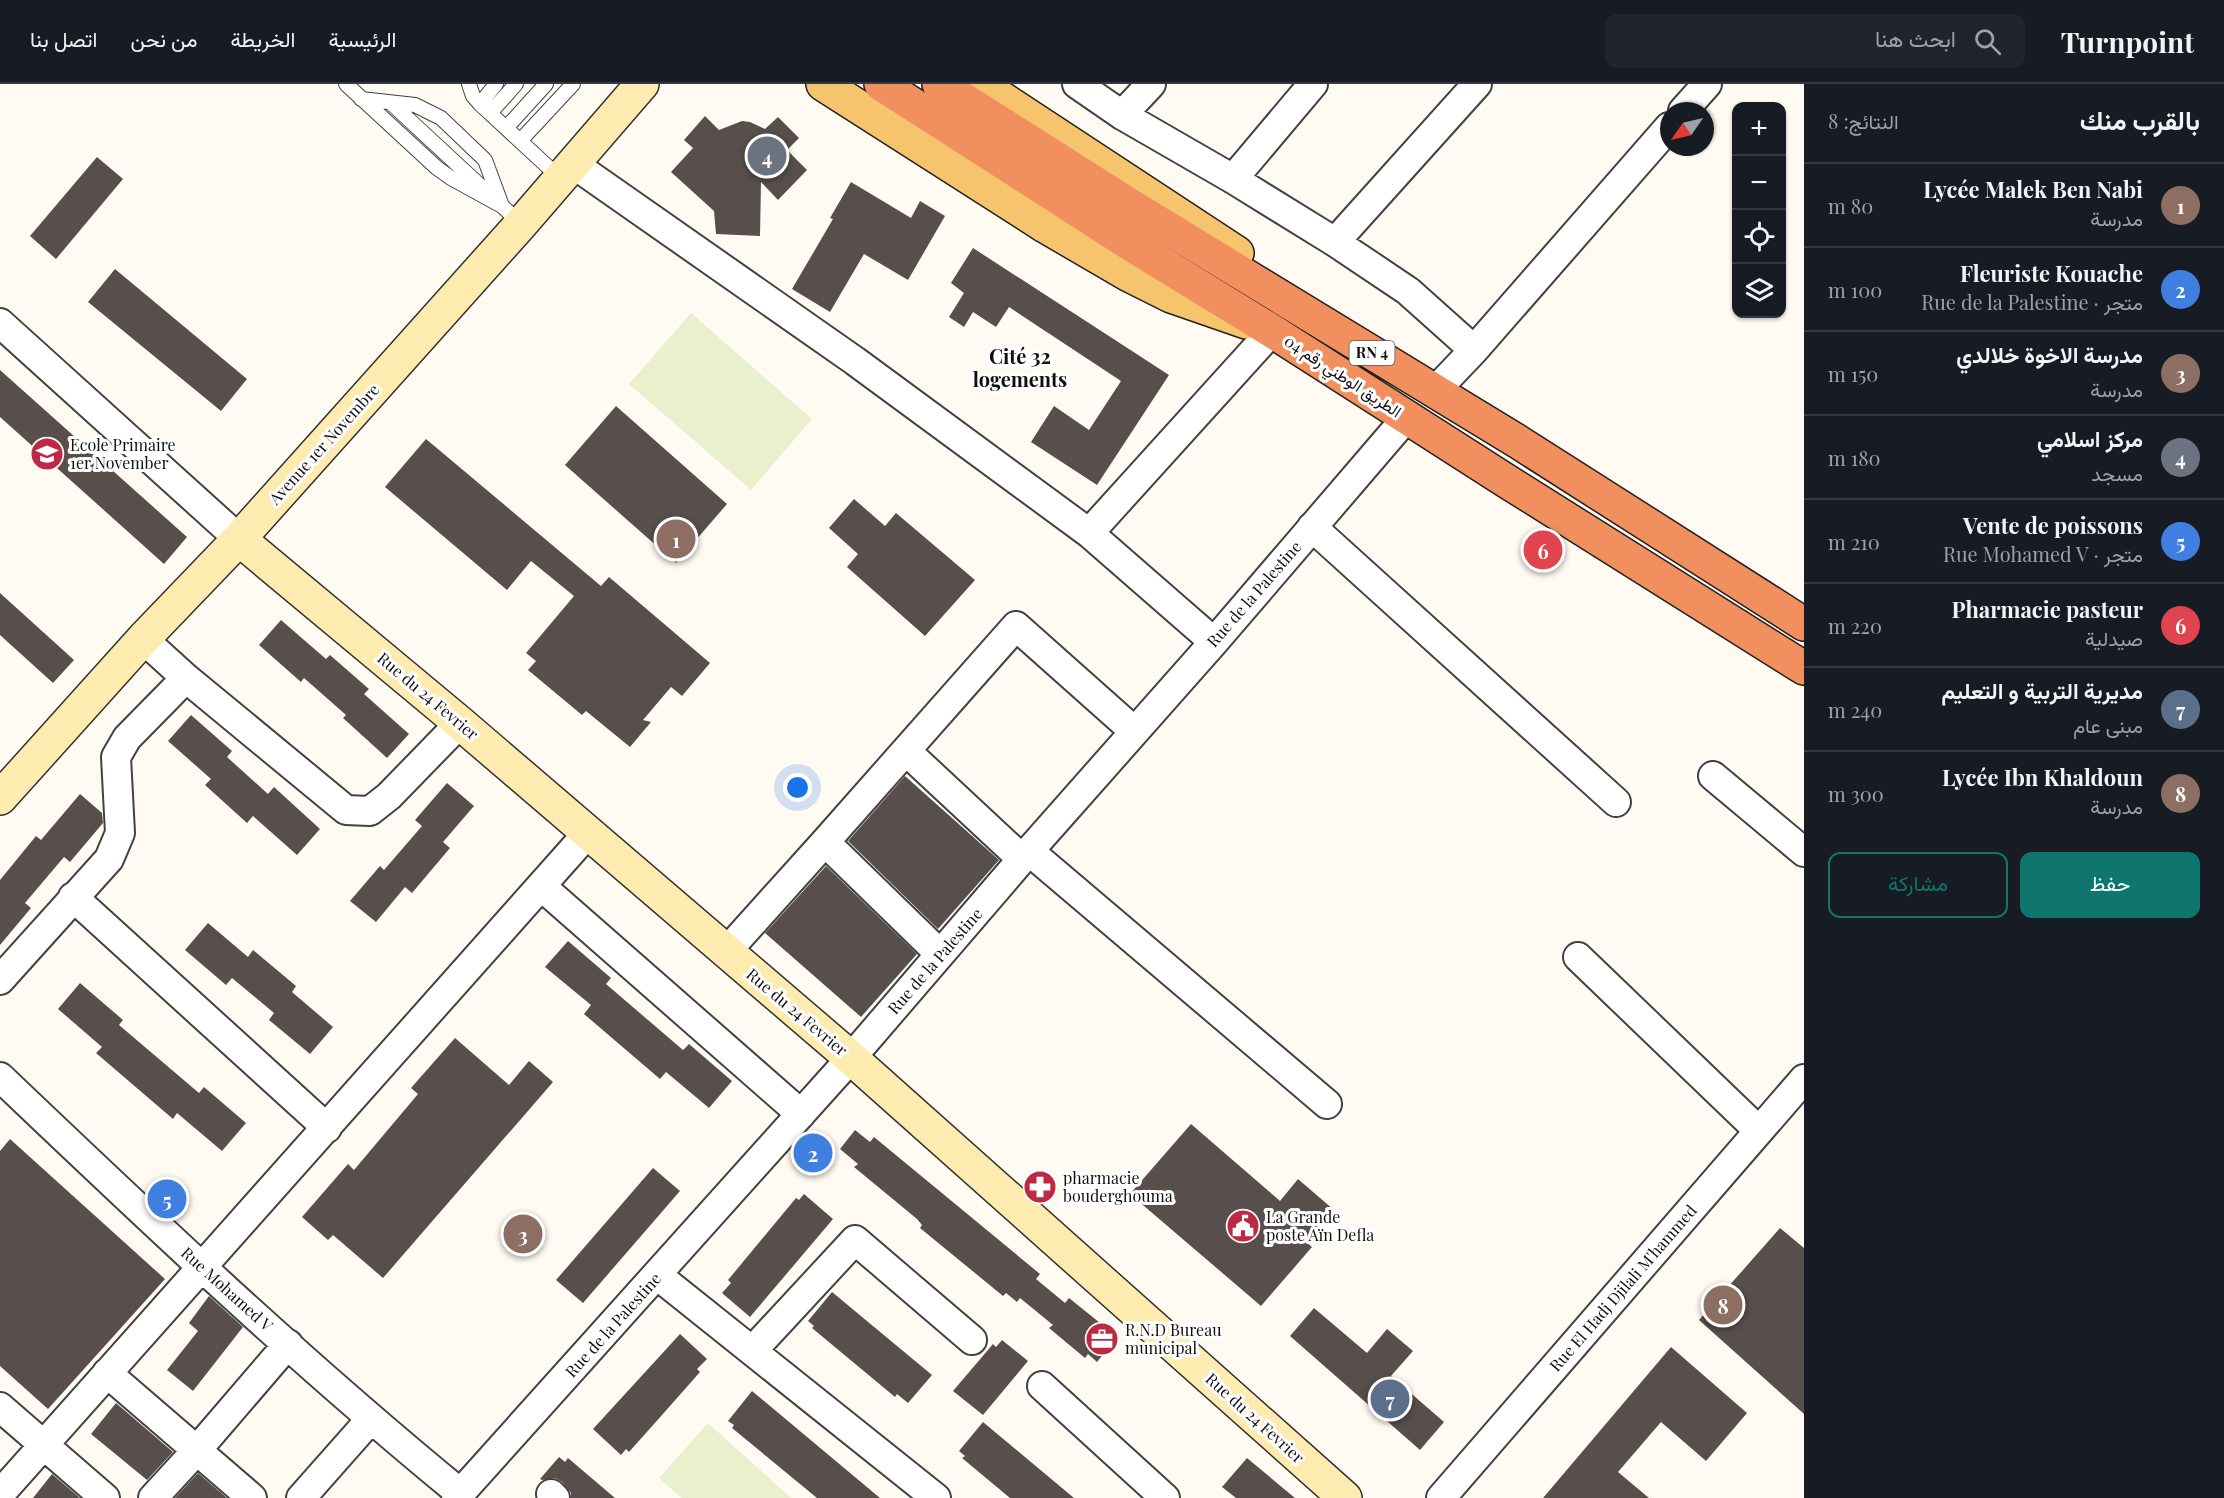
<!DOCTYPE html>
<html lang="ar">
<meta charset="utf-8">
<style>
:root{--surface:#171b24;--page:#20242c;--text:#f1f3f6;--muted:#9ea1a6;--line:#363941;--accent:#0f766e}
body{margin:0;font-family:"Playfair Display",Vazirmatn,serif;background:var(--page);color:var(--text);direction:rtl}
.controls{position:absolute;right:18px;top:18px;display:grid;overflow:hidden;border-radius:12px;box-shadow:0 2px 4px #0004}
.controls button{width:54px;height:54px;display:grid;place-items:center;padding:0;border:0;border-bottom:2px solid var(--line);background:var(--surface);color:var(--text);font:30px sans-serif}
.compass{position:absolute;left:1660px;top:18px;width:54px;height:54px;border-radius:50%;background:var(--surface);box-shadow:0 2px 4px #0004;rotate:236deg}
.you{position:absolute;left:798px;top:704px;width:21px;height:21px;margin:-15px;border:4px solid #fff;border-radius:50%;background:#1a73e8;box-shadow:0 0 0 9px #1a73e833}
.badge{display:grid;place-items:center;width:39px;height:39px;border-radius:50%;background:var(--accent);color:#fff;font-size:20px;font-weight:700}
.pin{position:absolute;translate:-50% -50%;border:3px solid #fff;box-shadow:0 2px 6px #0006}
.list{margin:0;padding:0;list-style:none}
h2{display:flex;justify-content:space-between;align-items:center;height:78px;margin:0;padding:0 24px;font-size:26px}
h2 small{font-size:20px;font-weight:400;color:var(--muted)}
.list li{display:grid;grid-template-columns:39px 1fr auto;gap:18px;align-items:center;box-sizing:border-box;height:84px;padding:0 24px;border-top:2px solid var(--line)}
.list b{display:block;font-size:22px;white-space:nowrap}
.list p{margin:0;font-size:20px;white-space:nowrap;color:var(--muted)}
.list em{font-size:20px;font-style:normal;color:var(--muted)}
.actions{display:flex;gap:12px;padding:18px 24px}
.actions a{flex:1;padding:14px 0;border:2px solid var(--accent);border-radius:12px;text-align:center;font-size:21px;color:var(--accent)}
.actions .main{background:var(--accent);color:#fff}
.icon{flex:none;width:33px;height:33px;fill:none;stroke:currentColor;stroke-width:2;stroke-linecap:round;stroke-linejoin:round}
.map{position:relative;flex:none;width:1804px;height:1414px;overflow:hidden;direction:ltr}
header{display:flex;align-items:center;gap:36px;box-sizing:border-box;height:84px;padding:0 30px;background:var(--surface);border-bottom:2px solid var(--line)}
header strong{font-size:28px}
nav{display:flex;gap:33px;margin-inline-start:auto;font-size:21px}
.search{width:420px;height:54px;background:var(--page);display:flex;align-items:center;gap:15px;box-sizing:border-box;padding:0 21px;border-radius:12px;color:var(--muted);font-size:22px}
main{display:flex}
aside{flex:1;background:var(--surface)}
.map>svg:first-child{display:block}
.pitch{fill:#e8f0cd}
.building{fill:#584f4c}
.lines{fill:none;stroke-linecap:round;stroke-linejoin:round}
.lane-casing{stroke:#424242;stroke-width:16}
.street-casing{stroke:#424242;stroke-width:32}
.secondary-casing{stroke:#313131;stroke-width:36}
.primary-casing{stroke:#202020;stroke-width:36}
.highway-casing{stroke:#202020;stroke-width:36}
.lane{stroke:#fff;stroke-width:14}
.street{stroke:#fff;stroke-width:28}
.secondary{stroke:#fdebaf;stroke-width:33}
.primary{stroke:#f5c46c;stroke-width:33}
.highway{stroke:#f1905e;stroke-width:33}
.labels{text-anchor:middle;stroke-width:6;stroke-linejoin:round;paint-order:stroke}
.shield{fill:#fff;stroke:#575757;stroke-width:1.5}
.shield-label{font-size:15px;font-weight:bold;fill:#0f0f0f}
.street-label{font-size:16px;fill:#0f0f0f;stroke:#fff}
.poi-label{font-size:16px;fill:#0f0f0f;stroke:#fff;text-anchor:start}
.quarter-label{font-size:20px;font-weight:bold;fill:#0f0f0f;stroke:#fff}
</style>
<header>
<strong>Turnpoint</strong>
<div class="search"><svg class="icon" aria-label="search" viewBox="0 0 24 24"><circle cx="10" cy="10" r="6"/><path d="M15 15l6 6"/></svg>ابحث هنا</div>
<nav><a>الرئيسية</a><a>الخريطة</a><a>من نحن</a><a>اتصل بنا</a></nav>
</header>
<main>
<aside>
<h2>بالقرب منك<small>النتائج: 8</small></h2>
<ul class="list">
<li><span class="badge" style="background:#8d6e63">1</span><div><b>Lycée Malek Ben Nabi</b><p>مدرسة</p></div><em>80 m</em></li>
<li><span class="badge" style="background:#3f7fe0">2</span><div><b>Fleuriste Kouache</b><p>متجر · Rue de la Palestine</p></div><em>100 m</em></li>
<li><span class="badge" style="background:#8d6e63">3</span><div><b>مدرسة الاخوة خلالدي</b><p>مدرسة</p></div><em>150 m</em></li>
<li><span class="badge" style="background:#6b7280">4</span><div><b>مركز اسلامي</b><p>مسجد</p></div><em>180 m</em></li>
<li><span class="badge" style="background:#3f7fe0">5</span><div><b>Vente de poissons</b><p>متجر · Rue Mohamed V</p></div><em>210 m</em></li>
<li><span class="badge" style="background:#e0444e">6</span><div><b>Pharmacie pasteur</b><p>صيدلية</p></div><em>220 m</em></li>
<li><span class="badge" style="background:#5c6f8a">7</span><div><b>مديرية التربية و التعليم</b><p>مبنى عام</p></div><em>240 m</em></li>
<li><span class="badge" style="background:#8d6e63">8</span><div><b>Lycée Ibn Khaldoun</b><p>مدرسة</p></div><em>300 m</em></li>
</ul>
<div class="actions"><a class="main">حفظ</a><a>مشاركة</a></div>
</aside>
<div class="map">
<svg width="1804" height="1414" viewBox="0 0 1804 1414">
<rect width="100%" height="100%" fill="#fffbf2"/>
<!-- pitch -->
<path class="pitch" d="M691,229L812,335L751,406L629,300Z
M708,1339L791,1414H682L659,1394Z"/>
<!-- building -->
<path class="building" d="M705,32L719,46L742,37L750,38L765,45L778,33L799,54L787,66L807,86L778,116L761,98L760,152L716,150L714,127L671,88L693,64L684,56Z
M97,73L123,95L56,175L30,152Z
M851,98L911,134L920,117L945,132L908,196L864,170L830,228L792,205L833,135L830,134Z
M973,164L1169,291L1097,401L1031,358L1054,322L1089,346L1121,297L1009,223L996,243L973,228L964,243L949,233L964,209L951,199Z
M115,185L247,295L221,327L88,218Z
M0,286L187,453L164,480L0,333Z
M616,322L727,420L676,479L565,381Z
M426,355L601,502L609,493L710,579L682,612L671,603L643,636L651,638L630,663L586,627L582,631L528,586L536,577L526,569L574,512L531,477L507,506L385,403Z
M854,415L885,442L896,429L975,496L925,552L847,483L858,470L829,444Z
M0,509L74,576L53,599L0,551Z
M281,536L326,575L330,571L369,605L364,610L409,650L387,674L343,634L346,631L304,594L301,598L259,561Z
M191,631L232,667L227,673L268,710L274,703L320,745L297,771L253,732L247,739L205,701L211,695L168,657Z
M905,692L999,776L938,845L848,757Z
M447,699L474,722L443,758L450,764L412,809L405,803L376,838L350,817L380,782L384,786L422,742L415,736Z
M80,710L102,729L103,739L70,778L64,773L25,819L31,824L0,861V796L36,752L41,756Z
M826,782L917,870L861,933L765,849Z
M208,839L248,873L253,866L296,902L292,908L333,943L310,970L269,936L274,929L232,894L226,901L185,866Z
M568,857L611,894L606,900L683,966L689,960L732,997L709,1024L666,988L660,995L584,930L591,921L545,883Z
M80,899L123,936L119,941L199,1009L204,1003L246,1039L222,1067L177,1029L173,1035L96,969L102,963L58,925Z
M455,954L509,1001L529,977L553,998L383,1194L333,1151L328,1156L302,1133L348,1080L354,1086L418,1010L411,1004Z
M1191,1040L1280,1117L1298,1095L1334,1126L1306,1158L1312,1163L1261,1222L1130,1110Z
M855,1046L870,1058L874,1053L1040,1190L1036,1195L1065,1219L1069,1214L1110,1247L1107,1250L1115,1256L1097,1278L1088,1270L1085,1274L1049,1244L1053,1241L1020,1214L1017,1218L1006,1209L1003,1212L920,1144L922,1141L917,1135L854,1083L858,1080L840,1065Z
M10,1055L165,1195L48,1325L0,1282V1067Z
M653,1084L680,1107L583,1219L556,1196Z
M804,1110L833,1135L750,1233L722,1209L731,1199L728,1196L796,1114L799,1116Z
M1780,1144L1804,1164V1330L1699,1236Z
M832,1208L932,1291L908,1319L897,1310L895,1313L812,1244L814,1242L808,1237Z
M209,1212L243,1243L193,1307L167,1286L198,1247L189,1239Z
M1314,1224L1367,1269L1387,1245L1413,1267L1391,1292L1444,1338L1420,1366L1290,1252Z
M680,1250L707,1275L697,1285L700,1288L662,1331L629,1368L626,1365L621,1371L593,1345Z
M1002,1256L1028,1277L983,1331L953,1307L993,1260L996,1263Z
M1671,1263L1747,1329L1706,1377L1661,1338L1618,1388L1649,1414H1543Z
M752,1307L880,1414H817L732,1344L734,1341L728,1337Z
M116,1319L173,1368L147,1396L91,1350Z
M983,1338L1074,1414H1010L962,1374L965,1372L959,1367Z
M559,1373L565,1378L568,1374L615,1414H571V1409L562,1398L555,1394L542,1396L540,1395Z
M1247,1374L1295,1414H1236L1222,1403Z
M198,1389L227,1414H175Z
M52,1390L80,1414H33Z"/>
<g class="lines">
<!-- lane casing -->
<g class="lane-casing">
<path id="lane" d="M346,0L437,84L451,94L502,122L521,140
M469,0L473,12L480,20L560,94
M361,15L415,21L441,34L485,76L502,122
M391,19L487,108
M480,20L496,0
M490,29L516,0
M506,44L546,0
M520,57L573,0"/>
</g>
<!-- street casing -->
<g class="street-casing">
<path id="street" d="M1077,0L1122,31L1233,95L1335,158L1408,207L1474,266
M1683,27L1707,0
M1122,31L1151,0
M572,79L855,277L1089,449L1214,558
M1233,95L1313,0
M1335,158L1477,0
M0,239L239,455
M1434,308L1474,266L1669,43
M1312,443L1616,718
M1089,449L1272,247
M143,555L186,594L346,726L370,727L389,712L460,639
M906,667L1022,775
M1713,692L1804,768
M825,758L940,870
M1029,767L1327,1020
M541,802L801,1030
M73,813L327,1044
M726,868L825,758L1016,542L1134,647
M1578,873L1759,1047
M0,896L109,775L120,749L116,673L127,654L186,594
M0,993C150,1136 300,1278 460,1409
M657,1191L936,1414
M753,1266L855,1156L972,1256
M107,1289L252,1414
M1042,1302L1165,1414
M0,1323L105,1414
M0,1410L587,750
M551,1410L555,1414
M153,1414L197,1366L288,1260
M301,1414L370,1336
M456,1414L851,974L1022,775L1214,558L1407,333
M1441,1414L1804,995"/>
</g>
<!-- secondary casing -->
<g class="secondary-casing">
<path id="secondary" d="M239,455L460,639L851,974L1345,1414
M0,714L143,555L239,455L521,140L642,0"/>
</g>
<!-- primary casing -->
<g class="primary-casing">
<path id="primary" d="M823,0L1045,142L1129,191L1171,212L1246,238
M980,0L1237,169"/>
</g>
<!-- highway casing -->
<g class="highway-casing">
<path id="highway" d="M881,0L1127,158L1272,247L1508,398L1804,584
M939,0L1128,120L1520,359L1804,540"/>
</g>
<!-- lane -->
<use href="#lane" class="lane"/>
<!-- street -->
<use href="#street" class="street"/>
<!-- secondary -->
<use href="#secondary" class="secondary"/>
<!-- primary -->
<use href="#primary" class="primary"/>
<!-- highway -->
<use href="#highway" class="highway"/>
</g>
<!-- icons -->
<defs>
<g id="school-disc" transform="scale(1.725)"><circle r="9.5" fill="#bd2942" stroke="#fff"/><path d="M0-5L7-2L0 1L-7-2ZM-4 1L0 2.5L4 1V4Q0 6-4 4Z" fill="#fff"/></g>
<g id="pharmacy-disc" transform="scale(1.725)"><circle r="9.5" fill="#bd2942" stroke="#fff"/><path d="M-2-6h4v4h4v4h-4v4h-4v-4h-4v-4h4Z" fill="#fff"/></g>
<g id="civic-disc" transform="scale(1.725)"><circle r="9.5" fill="#bd2942" stroke="#fff"/><path d="M-.6-6.5H3V-4.5H.6V-3L4-1V1h2V6H-6V1h2V-1L-.6-3ZM-1.2 2.5V6h2.4V2.5Z" fill="#fff"/></g>
<g id="office-disc" transform="scale(1.725)"><circle r="9.5" fill="#bd2942" stroke="#fff"/><path d="M-6-3h4V-5.5h4V-3h4V5H-6ZM-1-4.5V-3h2v-1.5ZM-6 0V1H6V0Z" fill="#fff"/></g>
</defs>
<g fill-rule="evenodd">
<use href="#school-disc" x="47" y="370"/>
<use href="#pharmacy-disc" x="1040" y="1103"/>
<use href="#civic-disc" x="1243" y="1142"/>
<use href="#office-disc" x="1102" y="1255"/>
</g>
<g class="labels">
<!-- shield labels -->
<rect class="shield" x="1349.5" y="257" width="45" height="24" rx="4.5"/>
<g class="shield-label">
<text x="1372" y="274">RN 4</text>
</g>
<!-- street labels -->
<g class="street-label">
<text transform="translate(1343 292) rotate(33)" y="6">الطريق الوطني رقم 04</text>
<text transform="translate(324 360) rotate(-48)" y="6">Avenue 1er Novembre</text>
<text transform="translate(1254 510) rotate(-49)" y="6">Rue de la Palestine</text>
<text transform="translate(428 612) rotate(40)" y="6">Rue du 24 Fevrier</text>
<text transform="translate(935 877) rotate(-49)" y="6">Rue de la Palestine</text>
<text transform="translate(797 928) rotate(40)" y="6">Rue du 24 Fevrier</text>
<text transform="translate(1623 1204) rotate(-49)" y="6">Rue El Hadj Djilali M'hammed</text>
<text transform="translate(227 1205) rotate(42)" y="6">Rue Mohamed V</text>
<text transform="translate(613 1241) rotate(-48)" y="6">Rue de la Palestine</text>
<text transform="translate(1255 1334) rotate(42)" y="6">Rue du 24 Fevrier</text>
</g>
<!-- poi labels -->
<g class="poi-label">
<text x="70" y="367">Ecole Primaire<tspan x="70" dy="18">1er November</tspan></text>
<text x="1063" y="1100">pharmacie<tspan x="1063" dy="18">bouderghouma</tspan></text>
<text x="1266" y="1139">La Grande<tspan x="1266" dy="18">poste Aïn Defla</tspan></text>
<text x="1125" y="1252">R.N.D Bureau<tspan x="1125" dy="18">municipal</tspan></text>
</g>
<!-- quarter labels -->
<g class="quarter-label">
<text x="1020" y="280">Cité 32<tspan x="1020" dy="23">logements</tspan></text>
</g>
</g>
</svg>
<div class="controls">
<button>+</button>
<button>−</button>
<button><svg class="icon" aria-label="locate" viewBox="0 0 24 24"><circle cx="12" cy="12" r="6"/><path d="M12 2v4M12 18v4M2 12h4M18 12h4"/></svg></button>
<button><svg class="icon" aria-label="layers" viewBox="0 0 24 24"><path d="M12 4l9 5-9 5-9-5zM3 14l9 5 9-5"/></svg></button>
</div>
<svg class="compass" viewBox="-18 -18 36 36"><path d="M0-13l5 13h-10z" fill="#e53935"/><path d="M0 13l5-13h-10z" fill="#9ea1a6"/></svg>
<div class="you"></div>
<div class="pin badge" style="left:676px;top:455px;background:#8d6e63">1</div>
<div class="pin badge" style="left:813px;top:1069px;background:#3f7fe0">2</div>
<div class="pin badge" style="left:523px;top:1150px;background:#8d6e63">3</div>
<div class="pin badge" style="left:767px;top:72px;background:#6b7280">4</div>
<div class="pin badge" style="left:167px;top:1115px;background:#3f7fe0">5</div>
<div class="pin badge" style="left:1543px;top:466px;background:#e0444e">6</div>
<div class="pin badge" style="left:1390px;top:1315px;background:#5c6f8a">7</div>
<div class="pin badge" style="left:1723px;top:1221px;background:#8d6e63">8</div>
</div>
</main>
